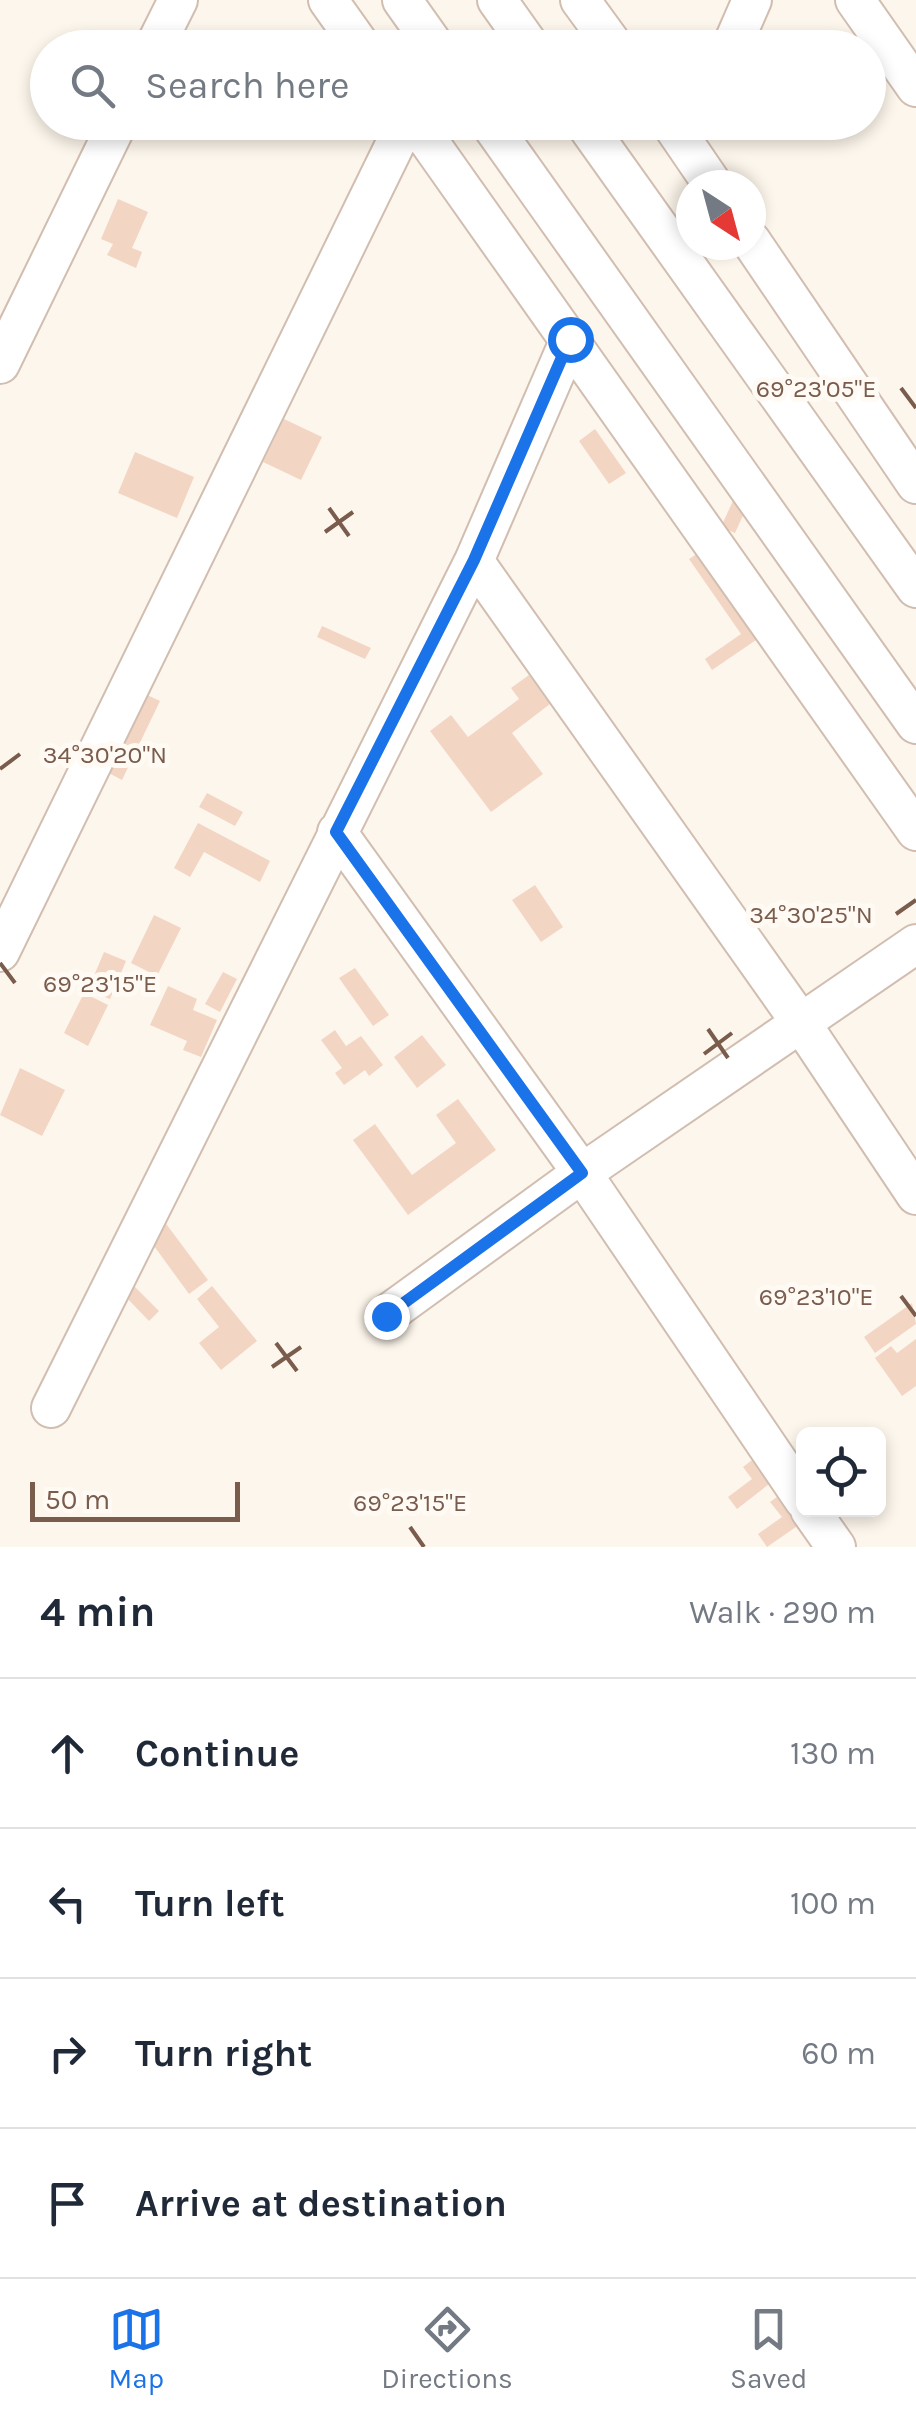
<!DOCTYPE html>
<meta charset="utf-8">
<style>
:root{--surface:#fff;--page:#f6f6f7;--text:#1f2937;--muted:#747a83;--line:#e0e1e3;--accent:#1a73e8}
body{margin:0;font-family:Karla,sans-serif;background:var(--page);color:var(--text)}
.controls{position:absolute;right:30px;bottom:30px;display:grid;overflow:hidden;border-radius:15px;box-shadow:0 5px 15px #0003}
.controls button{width:90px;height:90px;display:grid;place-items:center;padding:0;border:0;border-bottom:2px solid var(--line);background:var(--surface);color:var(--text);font:50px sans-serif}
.compass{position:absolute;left:676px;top:170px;width:90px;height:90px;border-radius:50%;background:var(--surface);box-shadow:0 5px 15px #0003;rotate:144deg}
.scale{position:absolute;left:30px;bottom:25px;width:210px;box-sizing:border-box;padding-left:10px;border:5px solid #7a5c4d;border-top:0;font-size:28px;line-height:35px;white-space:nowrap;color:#7a5c4d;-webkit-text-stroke:8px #fffaf3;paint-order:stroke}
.stop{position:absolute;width:30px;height:30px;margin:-22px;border:8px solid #1a73e8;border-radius:50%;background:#fff}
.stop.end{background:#1a73e8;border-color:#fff;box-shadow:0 2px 10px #0008}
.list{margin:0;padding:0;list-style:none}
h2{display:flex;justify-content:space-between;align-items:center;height:130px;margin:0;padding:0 40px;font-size:42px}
h2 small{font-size:32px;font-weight:400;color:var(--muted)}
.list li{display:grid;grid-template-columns:65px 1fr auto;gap:30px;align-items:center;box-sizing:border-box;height:150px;padding:0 40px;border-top:2px solid var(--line)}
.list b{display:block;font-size:38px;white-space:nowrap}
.list em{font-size:32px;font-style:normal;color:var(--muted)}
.icon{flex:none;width:55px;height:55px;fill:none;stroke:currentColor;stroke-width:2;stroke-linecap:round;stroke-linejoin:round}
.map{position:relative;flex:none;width:916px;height:1547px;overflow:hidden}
.search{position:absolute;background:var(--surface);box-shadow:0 5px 15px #0003;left:30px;right:30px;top:30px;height:110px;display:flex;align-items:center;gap:25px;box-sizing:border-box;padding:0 35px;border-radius:55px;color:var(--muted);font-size:38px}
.sheet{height:730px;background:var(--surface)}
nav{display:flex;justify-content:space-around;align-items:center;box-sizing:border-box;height:140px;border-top:2px solid var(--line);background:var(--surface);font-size:28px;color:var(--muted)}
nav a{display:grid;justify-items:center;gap:5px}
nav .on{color:var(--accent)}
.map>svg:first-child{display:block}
.building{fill:#f3d5c3}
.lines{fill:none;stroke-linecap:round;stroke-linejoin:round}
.minor-casing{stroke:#d1beb0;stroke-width:42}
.minor{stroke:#fff;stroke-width:38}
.route{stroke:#1a73e8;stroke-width:12}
.ticks{fill:none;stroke:#7a5c4d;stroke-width:4}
.ticks-label{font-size:25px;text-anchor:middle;fill:#7a5c4d;stroke:#fffaf3;stroke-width:10;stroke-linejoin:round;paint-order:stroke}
</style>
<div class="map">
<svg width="916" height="1547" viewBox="0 0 916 1547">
<rect width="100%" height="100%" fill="#fdf6ec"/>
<!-- building -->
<path class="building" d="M118,199L148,212L132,248L142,252L136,268L107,255L113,244L101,239Z
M284,419L322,437L301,480L263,462Z
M595,429L626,473L609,484L579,441Z
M135,452L194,477L177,518L118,493Z
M737,492L751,498L735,533L721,527Z
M703,550L762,636L712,670L705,659L741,634L689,559Z
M322,626L371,648L365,659L317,637Z
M529,675L550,704L512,733L543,774L491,812L430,731L451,715L468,737L519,699L511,688Z
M143,693L160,701L122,780L105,771Z
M207,793L243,812L235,826L199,807Z
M198,823L270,861L260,882L204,852L190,877L174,868Z
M535,885L563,927L541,942L512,900Z
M154,915L181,928L157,976L131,963Z
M104,952L126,961L110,999L88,990Z
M355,968L389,1015L373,1026L339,978Z
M223,972L237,979L220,1012L205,1004Z
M168,986L197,999L193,1010L217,1020L201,1057L183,1050L187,1041L150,1025Z
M84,993L108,1005L88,1046L64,1033Z
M335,1030L346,1046L361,1036L383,1065L369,1076L365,1070L344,1085L335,1073L342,1068L321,1040Z
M422,1035L446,1065L417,1088L394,1057Z
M20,1068L65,1090L42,1136L0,1115Z
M458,1099L496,1150L408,1215L353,1140L375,1124L412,1175L456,1143L436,1115Z
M164,1221L208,1280L189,1294L146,1235Z
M133,1285L159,1311L149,1321L123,1294Z
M212,1286L257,1341L221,1370L199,1343L219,1327L197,1299Z
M912,1303L916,1324L875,1353L864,1337Z
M916,1339V1386L902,1396L875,1358L891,1346L897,1353Z
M756,1457L773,1481L737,1509L728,1497L752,1479L743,1467Z
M785,1491L806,1520L767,1547L758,1534L782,1517L770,1502Z"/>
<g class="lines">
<!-- minor casing -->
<g class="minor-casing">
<path id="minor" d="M328,0L362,48
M402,0L436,48
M497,0L531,48
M580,0L615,48
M855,0L916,87
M154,48L178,0
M731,48L752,0
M415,122L916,831
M489,122L916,724
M584,122L916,588
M670,122L713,185
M751,241L916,484
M0,364L118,122
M474,561L801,1023L916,1195
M337,832L582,1173L804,1500
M0,952L406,122
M385,1316L582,1173L916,944
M51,1408L474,561L570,339
M810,1510L836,1547"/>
</g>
<!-- minor -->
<use href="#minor" class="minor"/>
</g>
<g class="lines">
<!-- route -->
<path class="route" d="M386,1316L582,1173L336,832L474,560L570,339"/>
</g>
<!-- ticks -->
<path class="ticks" d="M901,388L916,408M329,508L349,536M325,532L353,512M0,769L20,754M896,914L916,900M0,963L15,983M708,1029L728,1058M704,1054L732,1033M901,1296L916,1316M276,1343L297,1371M272,1367L301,1347M410,1527L424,1547"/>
<g class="ticks-label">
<text x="816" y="397">69°23'05"E</text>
<text x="105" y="763">34°30'20"N</text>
<text x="811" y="923">34°30'25"N</text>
<text x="100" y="992">69°23'15"E</text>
<text x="816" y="1305">69°23'10"E</text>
<text x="410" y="1511">69°23'15"E</text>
</g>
</svg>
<div class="controls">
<button><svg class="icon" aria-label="locate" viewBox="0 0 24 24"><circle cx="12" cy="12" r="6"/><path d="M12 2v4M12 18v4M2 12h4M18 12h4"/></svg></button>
</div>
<svg class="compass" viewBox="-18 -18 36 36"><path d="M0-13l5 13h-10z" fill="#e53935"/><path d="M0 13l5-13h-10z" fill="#747a83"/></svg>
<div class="scale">50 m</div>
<div class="stop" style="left:570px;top:339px"></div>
<div class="stop end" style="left:386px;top:1316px"></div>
<div class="search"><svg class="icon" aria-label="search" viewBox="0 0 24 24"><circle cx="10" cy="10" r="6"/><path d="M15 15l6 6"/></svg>Search here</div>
</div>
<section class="sheet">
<h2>4 min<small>Walk · 290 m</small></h2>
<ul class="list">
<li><svg class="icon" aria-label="ahead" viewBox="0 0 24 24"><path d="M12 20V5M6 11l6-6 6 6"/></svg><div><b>Continue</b></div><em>130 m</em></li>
<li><svg class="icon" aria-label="left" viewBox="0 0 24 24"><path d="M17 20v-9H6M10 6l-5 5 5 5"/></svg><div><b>Turn left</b></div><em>100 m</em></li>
<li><svg class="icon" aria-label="right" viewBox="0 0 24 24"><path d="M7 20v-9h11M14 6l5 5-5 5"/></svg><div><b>Turn right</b></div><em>60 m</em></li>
<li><svg class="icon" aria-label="arrive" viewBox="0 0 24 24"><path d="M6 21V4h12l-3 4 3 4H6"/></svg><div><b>Arrive at destination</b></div></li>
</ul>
</section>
<nav>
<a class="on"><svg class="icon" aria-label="map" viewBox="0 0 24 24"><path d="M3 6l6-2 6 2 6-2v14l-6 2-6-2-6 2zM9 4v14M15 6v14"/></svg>Map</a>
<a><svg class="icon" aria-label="directions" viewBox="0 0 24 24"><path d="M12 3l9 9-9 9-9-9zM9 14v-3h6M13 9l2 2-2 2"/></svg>Directions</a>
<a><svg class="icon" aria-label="saved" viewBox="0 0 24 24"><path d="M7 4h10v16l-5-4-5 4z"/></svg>Saved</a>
</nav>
